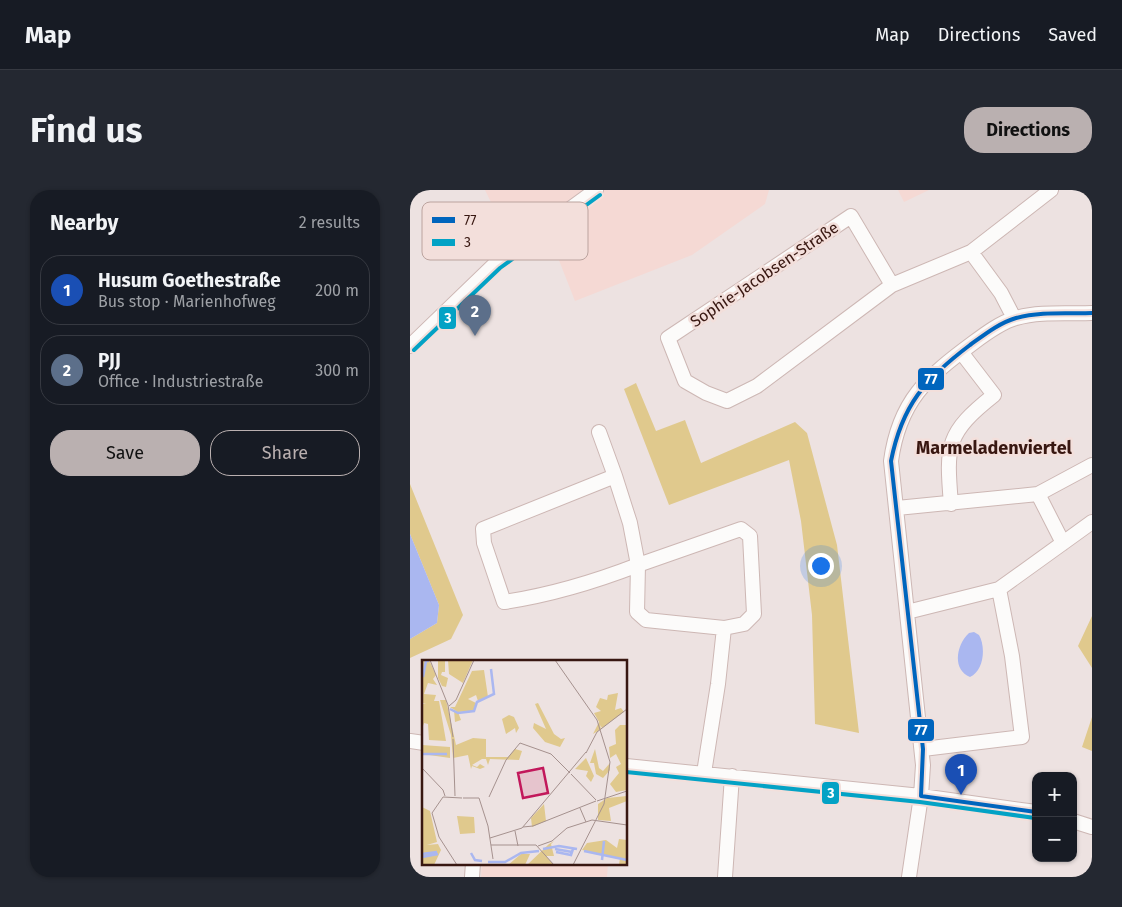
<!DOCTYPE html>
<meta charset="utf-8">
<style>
:root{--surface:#171b24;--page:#242831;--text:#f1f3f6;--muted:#9ea1a6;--line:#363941;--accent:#bab0b0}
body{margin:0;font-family:"Fira Sans",sans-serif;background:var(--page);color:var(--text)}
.controls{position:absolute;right:15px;bottom:15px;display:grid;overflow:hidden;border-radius:10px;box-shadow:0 1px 4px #0004}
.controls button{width:45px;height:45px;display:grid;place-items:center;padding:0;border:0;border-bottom:1px solid var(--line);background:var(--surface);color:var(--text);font:25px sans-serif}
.you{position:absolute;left:410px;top:375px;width:18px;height:18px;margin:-12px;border:4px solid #fff;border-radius:50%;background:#1a73e8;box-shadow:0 0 0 8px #1a73e833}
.badge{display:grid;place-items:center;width:32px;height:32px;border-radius:50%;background:var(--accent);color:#fff;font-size:16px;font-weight:700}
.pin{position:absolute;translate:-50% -41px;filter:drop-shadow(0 1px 2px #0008)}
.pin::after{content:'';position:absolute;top:26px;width:18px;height:15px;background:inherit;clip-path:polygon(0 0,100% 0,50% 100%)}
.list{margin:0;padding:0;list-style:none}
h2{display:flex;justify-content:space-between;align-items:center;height:65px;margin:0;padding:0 20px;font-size:21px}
h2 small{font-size:16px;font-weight:400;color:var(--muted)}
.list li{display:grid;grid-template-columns:32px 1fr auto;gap:15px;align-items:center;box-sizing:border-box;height:70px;margin:0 10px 10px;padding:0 10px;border:1px solid var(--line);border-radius:20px}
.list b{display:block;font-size:19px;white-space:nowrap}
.list p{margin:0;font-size:16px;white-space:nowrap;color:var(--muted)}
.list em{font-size:16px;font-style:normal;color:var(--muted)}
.actions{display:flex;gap:10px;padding:15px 20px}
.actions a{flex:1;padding:11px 0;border:1px solid var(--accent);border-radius:20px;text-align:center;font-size:18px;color:var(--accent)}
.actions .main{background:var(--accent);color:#111}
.map{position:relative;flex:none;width:682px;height:687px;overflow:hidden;border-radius:20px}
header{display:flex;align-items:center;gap:30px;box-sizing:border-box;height:70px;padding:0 25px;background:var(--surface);border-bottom:1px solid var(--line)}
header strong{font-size:24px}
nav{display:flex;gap:28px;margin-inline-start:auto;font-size:18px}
.intro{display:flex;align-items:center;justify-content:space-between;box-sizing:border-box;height:120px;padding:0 30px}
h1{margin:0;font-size:35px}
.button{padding:12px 22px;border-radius:20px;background:var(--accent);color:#111;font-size:18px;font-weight:700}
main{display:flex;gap:30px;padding:0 30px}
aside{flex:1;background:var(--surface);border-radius:20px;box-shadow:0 1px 4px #0004}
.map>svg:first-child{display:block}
.built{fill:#f5d9d4}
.green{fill:#e0c98d}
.water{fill:#aab7f0}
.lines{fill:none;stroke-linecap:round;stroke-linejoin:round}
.minor-casing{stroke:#cdb7b4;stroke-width:16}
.minor{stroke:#fcfbfa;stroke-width:14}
.bus-1-casing{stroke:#f3dfdb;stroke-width:8}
.bus-2-casing{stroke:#f3dfdb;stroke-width:8}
.bus-1{stroke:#0065bd;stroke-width:4}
.bus-2{stroke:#03a2c5;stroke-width:4}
.labels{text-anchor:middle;stroke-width:5;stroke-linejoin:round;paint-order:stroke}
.street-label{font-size:16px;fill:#381711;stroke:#f3dfdb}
.neighbourhood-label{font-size:18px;font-weight:bold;fill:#381711;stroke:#f3dfdb}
.inset-river{fill:none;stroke:#aab7f0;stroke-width:2.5}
.inset-road{fill:none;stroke:#a5918e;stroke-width:1}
.view{fill:#c2185b;fill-opacity:0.15;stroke:#c2185b;stroke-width:2.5}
.inset-edge{fill:none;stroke:#381711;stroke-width:2.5}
.key{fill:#f3dfdb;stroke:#bba39e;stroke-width:1}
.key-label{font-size:14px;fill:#381711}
.line-badge{stroke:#f3dfdb;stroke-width:2}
.badge-label{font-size:14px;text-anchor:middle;font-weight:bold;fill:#fff}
</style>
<header>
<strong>Map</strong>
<nav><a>Map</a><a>Directions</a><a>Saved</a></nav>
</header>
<div class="intro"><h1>Find us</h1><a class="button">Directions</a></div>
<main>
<aside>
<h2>Nearby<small>2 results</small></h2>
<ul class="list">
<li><span class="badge" style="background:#1a4fb4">1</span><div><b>Husum Goethestraße</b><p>Bus stop · Marienhofweg</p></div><em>200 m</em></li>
<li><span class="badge" style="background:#5c6f8a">2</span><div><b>PJJ</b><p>Office · Industriestraße</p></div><em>300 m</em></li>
</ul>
<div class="actions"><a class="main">Save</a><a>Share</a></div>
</aside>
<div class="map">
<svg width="682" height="687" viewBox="0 0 682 687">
<rect width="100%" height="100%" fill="#ede2e1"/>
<!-- built -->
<path class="built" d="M75,0H359L355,14L282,65L165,111L132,27L99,49Z
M488,0H519L494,12Z
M72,673H198L197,687H71Z"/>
<!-- green -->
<path class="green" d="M226,193L246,241L275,230L291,273L385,232L397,243L427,355L449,543L405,534L402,425L391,331L379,270L259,315L214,199Z
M0,294L53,425L41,449L0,468V449L27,433L29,415L0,344Z
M682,426V478L668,456Z
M682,527V561L672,557Z"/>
<!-- water -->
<path class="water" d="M0,344L29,415L27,433L0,449Z
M564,442L569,445C576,457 574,481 560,487C542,480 546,455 559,443Z"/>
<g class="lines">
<!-- minor casing -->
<g class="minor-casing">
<path id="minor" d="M561,62L591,103L604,128
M482,95L441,26L258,148L275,191L296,203L317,211L347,196L482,95L561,62L641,0
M0,156L86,73L186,0
M189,242L205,286L73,339L74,353L94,412C141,405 184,392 228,375L220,333L205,286
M541,314C536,255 536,243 584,205L551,162
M487,318L628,304
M653,353L628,304L682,275
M589,399L682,332
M497,422L589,399L602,466L612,547L513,559
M0,551L14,553
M216,576L511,606L626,622
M294,583L308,494L314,438L334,434L344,424L340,346L331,339L228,375L227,422L236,430L314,438
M663,631L682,637
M62,687L63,673
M315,687L322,586
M499,687L511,606L513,575L481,271C489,211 517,187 563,153C575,144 591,132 606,128C630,121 657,124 682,123"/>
</g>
<!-- minor -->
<use href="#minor" class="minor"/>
<!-- bus-1 casing -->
<g class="bus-1-casing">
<path id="bus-1" d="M626,622L511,606L513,559L481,271C492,215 515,189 560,155C574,145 589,133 606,128C631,121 657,124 682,123"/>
</g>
<!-- bus-2 casing -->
<g class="bus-2-casing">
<path id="bus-2" d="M4,160L90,78L190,5
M216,582L510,612L625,628"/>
</g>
<!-- bus-1 -->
<use href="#bus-1" class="bus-1"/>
<!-- bus-2 -->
<use href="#bus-2" class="bus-2"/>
</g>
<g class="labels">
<!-- street labels -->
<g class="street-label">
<text transform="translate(354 84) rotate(-34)" y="6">Sophie-Jacobsen-Straße</text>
</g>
<!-- neighbourhood labels -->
<g class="neighbourhood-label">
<text x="584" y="264">Marmeladenviertel</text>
</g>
</g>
<!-- overview -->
<g transform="translate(12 470)">
<rect width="205" height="205" fill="#ede2e1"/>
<path d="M0,0H7L14,15L11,19L15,25L6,23L2,34L14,35L12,41H17L24,81L7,80L6,64L2,63L0,69V44H4L0,43ZM16,0H23V12H20L19,15L26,18L24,27L20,26L16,18ZM26,0H51L41,23L27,14ZM62,10L66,37L56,41L54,35L46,39L54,43L52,51L36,52L39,60L33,62L32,50L36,52L28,47H33L50,11ZM196,33L193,50L199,48L202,52L180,68L178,65L179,69L171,74L177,62L172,53L179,51L174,47L178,38L185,40L186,35ZM18,40H24L34,85L51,78L64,79V97H86L93,89L100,91L97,100L68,99L66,105L64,99H60L50,105L55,107L58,104L63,107L58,109L50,106L49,109L46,95L31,98L29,75ZM116,43L132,74L139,79L143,78L138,87L123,82L111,68L112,63L124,69L113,44ZM87,55L92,57L97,68L94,73L93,68L84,74L80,59ZM198,65H204L205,130L194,132L188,124L197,113L194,107L199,104L194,94L188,98L187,87L194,84L193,70ZM0,85L28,87V98L0,94ZM173,89L177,108L181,111L188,103V110L181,118L174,114L172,103H168ZM164,98L172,116L169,122L164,116L166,111L153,109ZM205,136V141L187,148L189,161L205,156L189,161L176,160V144L185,138ZM122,144L124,161L110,167L109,158ZM0,147L8,151L15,182L5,185L16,184L19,190L12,205H0ZM35,156L52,157L53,173L38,174ZM197,179L205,180L204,205H197L198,198L160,190L165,183L184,180L195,188ZM132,181L129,184L132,196H124L132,205H105L127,184ZM99,194H108L103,205H86Z" fill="#e0c98d"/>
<path class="inset-river" d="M1,17L4,1H7M28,49L36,53L52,51L55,42L72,34L69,9M0,94H25M121,189L137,186L155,189M133,189L150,192M162,191L205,200M134,192L149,195L151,189M49,193L53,200L60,201M0,194L15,192M0,197L16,194M180,200L182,181M66,202H83L99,193L117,191"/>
<path class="inset-road" d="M8,0L26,45L31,77M133,0L175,60L188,102L182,144L151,205M27,46L34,40L52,0M31,79L33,136M164,93L175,72L205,49M0,108L21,130L23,136M149,114L174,140M67,137L84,100L98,83L129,94L148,113M41,138H57L66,166L71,199M175,141L205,131M158,148L164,162M101,167L111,166L174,141M93,171L96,186M68,178L100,168L164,92M69,185H114L132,205M116,186L130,181L145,168L170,160L205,165M35,205L17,177L10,153L21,137L40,138"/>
<path class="view" d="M121,108L126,133L101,138L96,113Z"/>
<rect width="205" height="205" class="inset-edge"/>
</g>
<!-- legend -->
<rect x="12" y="12" width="166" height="58" rx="8" class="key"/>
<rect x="22" y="27" width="23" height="6" fill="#0065bd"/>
<rect x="22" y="49" width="23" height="7" fill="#03a2c5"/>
<g class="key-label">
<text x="54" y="35">77</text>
<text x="54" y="57">3</text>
</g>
<g class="line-badge">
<rect x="28" y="116" width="19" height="24" rx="5" fill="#03a2c5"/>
<rect x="507" y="177" width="28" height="24" rx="5" fill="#0065bd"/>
<rect x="497" y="528" width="28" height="24" rx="5" fill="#0065bd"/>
<rect x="411" y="591" width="19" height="24" rx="5" fill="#03a2c5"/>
</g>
<g class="badge-label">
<text x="38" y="133">3</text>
<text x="521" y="194">77</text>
<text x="511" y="545">77</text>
<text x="421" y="608">3</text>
</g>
</svg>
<div class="controls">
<button>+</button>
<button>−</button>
</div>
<div class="you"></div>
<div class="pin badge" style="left:551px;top:605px;background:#1a4fb4">1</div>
<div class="pin badge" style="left:65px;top:146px;background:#5c6f8a">2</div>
</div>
</main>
